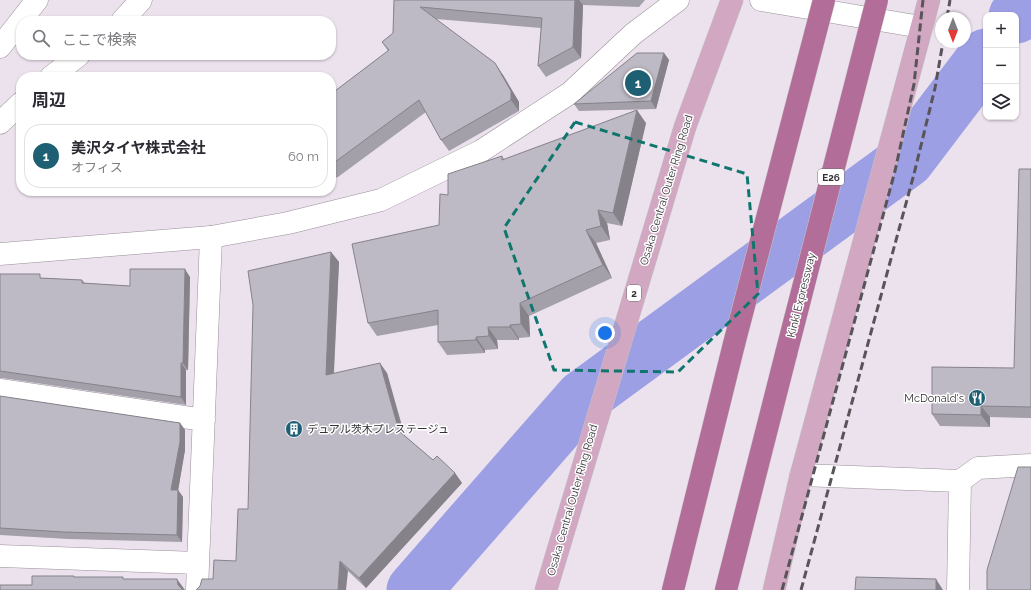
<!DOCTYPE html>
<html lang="ja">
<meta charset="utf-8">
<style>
:root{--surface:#fff;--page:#f7f7f7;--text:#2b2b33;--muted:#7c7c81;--line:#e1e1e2;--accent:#1e5f73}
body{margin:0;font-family:Raleway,"Noto Sans JP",sans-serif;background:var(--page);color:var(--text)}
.controls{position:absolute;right:12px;top:12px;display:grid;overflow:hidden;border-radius:8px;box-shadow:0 1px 3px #0004}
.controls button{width:36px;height:36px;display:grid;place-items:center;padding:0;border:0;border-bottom:1px solid var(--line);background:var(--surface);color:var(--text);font:20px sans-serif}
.compass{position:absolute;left:935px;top:12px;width:36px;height:36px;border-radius:50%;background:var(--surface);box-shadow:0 1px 3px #0004;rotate:180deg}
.you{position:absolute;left:605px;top:333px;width:14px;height:14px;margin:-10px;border:3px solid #fff;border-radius:50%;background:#1a73e8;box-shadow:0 0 0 6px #1a73e833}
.badge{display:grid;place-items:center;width:26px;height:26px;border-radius:50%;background:var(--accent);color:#fff;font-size:13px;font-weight:700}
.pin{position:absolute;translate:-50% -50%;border:2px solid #fff;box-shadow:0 1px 4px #0006}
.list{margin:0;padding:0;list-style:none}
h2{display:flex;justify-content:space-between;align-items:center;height:52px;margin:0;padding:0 16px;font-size:17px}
h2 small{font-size:13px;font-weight:400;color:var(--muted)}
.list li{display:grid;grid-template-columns:26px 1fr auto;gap:12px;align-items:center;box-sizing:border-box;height:64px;margin:0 8px 8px;padding:0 8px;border:1px solid var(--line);border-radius:16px}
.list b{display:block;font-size:15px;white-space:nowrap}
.list p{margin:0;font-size:13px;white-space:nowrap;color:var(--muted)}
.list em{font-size:13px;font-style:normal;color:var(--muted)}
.icon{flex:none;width:22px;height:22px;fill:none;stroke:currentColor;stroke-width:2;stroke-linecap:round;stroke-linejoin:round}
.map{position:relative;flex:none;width:1031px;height:590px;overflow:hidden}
.search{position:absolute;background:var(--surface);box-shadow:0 1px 3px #0004;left:16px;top:16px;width:320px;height:44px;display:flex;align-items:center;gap:10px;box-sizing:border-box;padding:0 14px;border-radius:16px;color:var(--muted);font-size:15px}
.panel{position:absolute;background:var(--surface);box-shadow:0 1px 3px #0004;left:16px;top:72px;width:320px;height:124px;border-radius:16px}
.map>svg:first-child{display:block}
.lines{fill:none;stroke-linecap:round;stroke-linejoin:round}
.river{stroke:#9d9fe4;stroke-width:55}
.street-casing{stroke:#988f99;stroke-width:23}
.secondary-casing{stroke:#988f99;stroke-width:23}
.primary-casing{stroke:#c6c5c6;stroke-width:23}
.highway-casing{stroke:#c6c5c6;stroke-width:23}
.street{stroke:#fff;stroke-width:22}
.secondary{stroke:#fff;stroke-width:22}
.primary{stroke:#d1a7c2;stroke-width:22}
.highway{stroke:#b36d99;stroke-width:22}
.rail{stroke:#59545a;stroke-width:3;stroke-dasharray:8 4;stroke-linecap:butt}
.highway-bridge-casing{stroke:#c6c5c6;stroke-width:23;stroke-linecap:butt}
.highway-bridge{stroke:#b36d99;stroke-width:22}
.wall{fill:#a3a0a9}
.shaded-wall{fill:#85828a}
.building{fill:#bebac5;stroke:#85828a}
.marked{fill:none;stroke:#0f766e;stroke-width:3;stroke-dasharray:8 5;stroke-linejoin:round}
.labels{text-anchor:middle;stroke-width:3;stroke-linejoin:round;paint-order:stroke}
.shield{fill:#fff;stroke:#716f72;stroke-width:1}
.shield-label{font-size:10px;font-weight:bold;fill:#343135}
.street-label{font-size:11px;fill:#343135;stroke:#fff}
.poi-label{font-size:11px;fill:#343135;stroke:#fff;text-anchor:end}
</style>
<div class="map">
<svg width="1031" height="590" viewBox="0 0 1031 590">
<rect width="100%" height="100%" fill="#ece2ed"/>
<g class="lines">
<!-- river -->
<path class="river" d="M1016,16L1028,0
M414,590L582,398L907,160L986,56"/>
<!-- street casing -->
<g class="street-casing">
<path id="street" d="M0,47L37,0
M0,390L204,420
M801,475L960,481L978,468L1031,465
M0,556L198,563
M197,590L211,237
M958,590L960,481"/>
</g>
<!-- secondary casing -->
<g class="secondary-casing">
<path id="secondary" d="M761,0L921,27
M122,21L141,0
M51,77L79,55
M0,123L21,103
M0,254L211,237L288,223L381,200L481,151L570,93L633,34L678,0"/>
</g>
<!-- primary casing -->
<g class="primary-casing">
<path id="primary" d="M546,590L685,127L732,0
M774,590L801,475L929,0"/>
</g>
<!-- highway casing -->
<g class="highway-casing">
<path id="highway" d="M673,590L734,344
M726,590L786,354"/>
</g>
<!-- street -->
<use href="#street" class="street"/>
<!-- secondary -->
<use href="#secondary" class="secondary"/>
<!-- primary -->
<use href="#primary" class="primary"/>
<!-- highway -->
<use href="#highway" class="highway"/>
<!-- rail -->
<path class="rail" d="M947,18L950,0
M782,590L895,171L914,84L923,0
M801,590L914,174L935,88L943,42"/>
<!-- highway-bridge casing -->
<g class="highway-bridge-casing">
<path id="highway-bridge" d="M734,344L824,0
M786,354L877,0"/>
</g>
<!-- highway-bridge -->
<use href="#highway-bridge" class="highway-bridge"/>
</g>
<!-- wall -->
<path class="wall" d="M394,0H645L639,7L583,5L581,58L546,77L538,66L541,28L436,19L503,75L519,102V111L449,151L441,140L426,112L338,177L331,179V94L388,51L382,42L393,33Z
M664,53L669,60L656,109L579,111L574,104Z
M646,123L622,226L607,223L610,240L596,243L612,278L529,316L530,337L519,338V340H497L498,349L485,350V353L447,355L438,342V325L377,336L368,323L439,225L448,195L502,156L504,159Z
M1031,169V418L990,417V427L940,426L932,414L1014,368Z
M331,252L339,262L334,374L387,373L405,436L433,460L455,473L462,483L366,588L348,571L213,579L236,561L248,509Z
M0,274L42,278L82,280L85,283L130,286L190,277L188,370H186V405L2,378H0Z
M0,396L180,423L185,430V450L178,490L183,497L182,542L68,539L0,535Z"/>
<!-- shaded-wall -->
<path class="shaded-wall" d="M575,0H579L583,5L581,58L573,47Z
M664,53L669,60L656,109L651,101Z
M495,63L503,75L519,102V111L511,100Z
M637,110L646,123L622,226L613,213Z
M598,210L607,223L610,240L601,226Z
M586,230L596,243L612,278L603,265Z
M331,252L339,262L333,386L326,375Z
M185,269L190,277L188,370L183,363Z
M520,303L529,316L530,337L521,324Z
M510,325L519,338V340L510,327Z
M488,327L497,340L498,349L489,336Z
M476,337L485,350V353L476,340Z
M181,363L186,370V405L181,397Z
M380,363L387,373L406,442L399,431Z
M981,406L990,417V427L981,415Z
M180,423L185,430V450L177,497L171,490Z
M455,473L462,483L366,588L359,578Z
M178,490L183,497L182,542L177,535Z
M340,561L348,571L346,590H338Z
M177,579L185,590H182L178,585Z
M936,579L943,590H936Z"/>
<!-- building -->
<path class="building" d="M394,0H575L573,47L538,66L542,18L420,7L495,63L511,91V100L441,140L419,100L331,165V94L389,50L382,42L393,33Z
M637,53H664L651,101L574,104Z
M637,110L613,213L598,210L601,226L586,230L603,265L520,303L521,324L510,325V327H488L489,336L476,337V340L438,342V310L368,323L352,244L439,225L440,194L448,195V174L502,156V160Z
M1019,169H1031V407L981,406V415L932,414V367L1014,368Z
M331,252L326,375L380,363L399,431L433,460L437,456L455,473L359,578L340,561L338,590H196L200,586L202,579H213L214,560L236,561L238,509H248L253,305L248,271Z
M130,269H185L183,363H181V397L0,371V274H40V278L82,280V283L130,286Z
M0,396L180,423V442L171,490H178L177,535L63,532L0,528Z
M1018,467H1031V590H987V570Z
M32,576H74V577H123V579H177L178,585L183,590H0V585H32Z
M856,577L936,579V590H855Z"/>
<!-- marked area -->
<path class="marked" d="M575,122L747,174L758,294L678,372L554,370L504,228Z"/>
<!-- icons -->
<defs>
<g id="restaurant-disc" transform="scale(0.9)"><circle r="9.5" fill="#1e5f73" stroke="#fff"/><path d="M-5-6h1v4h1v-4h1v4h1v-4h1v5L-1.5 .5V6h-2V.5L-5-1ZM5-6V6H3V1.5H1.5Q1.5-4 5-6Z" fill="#fff"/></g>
<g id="building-disc" transform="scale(0.9)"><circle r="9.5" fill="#1e5f73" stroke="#fff"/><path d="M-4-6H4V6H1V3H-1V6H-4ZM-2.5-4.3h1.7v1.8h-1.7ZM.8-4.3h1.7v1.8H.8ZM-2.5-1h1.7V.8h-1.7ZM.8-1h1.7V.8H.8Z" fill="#fff"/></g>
</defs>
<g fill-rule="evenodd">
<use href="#restaurant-disc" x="977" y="398"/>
<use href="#building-disc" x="294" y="429"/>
</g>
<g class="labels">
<!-- shield labels -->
<g class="shield">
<rect x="818" y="169" width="26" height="16" rx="3"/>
<rect x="627" y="285" width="14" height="16" rx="3"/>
</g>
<g class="shield-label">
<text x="831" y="181">E26</text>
<text x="634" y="297">2</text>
</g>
<!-- street labels -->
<g class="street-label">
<text transform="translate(666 190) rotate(-73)" y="4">Osaka Central Outer Ring Road</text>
<text transform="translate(801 295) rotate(-76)" y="4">Kinki Expressway</text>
<text transform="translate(572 500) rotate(-74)" y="4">Osaka Central Outer Ring Road</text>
</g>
<!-- poi labels -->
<g class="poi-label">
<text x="964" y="402">McDonald's</text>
<text x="307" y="433" text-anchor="start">デュアル茨木プレステージュ</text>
</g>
</g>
</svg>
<div class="controls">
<button>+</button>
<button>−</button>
<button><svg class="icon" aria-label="layers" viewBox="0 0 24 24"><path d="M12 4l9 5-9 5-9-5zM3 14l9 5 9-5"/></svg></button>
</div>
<svg class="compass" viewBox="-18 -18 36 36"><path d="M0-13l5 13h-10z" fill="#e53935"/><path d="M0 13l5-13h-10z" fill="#7c7c81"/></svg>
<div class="you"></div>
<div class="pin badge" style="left:638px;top:83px">1</div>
<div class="search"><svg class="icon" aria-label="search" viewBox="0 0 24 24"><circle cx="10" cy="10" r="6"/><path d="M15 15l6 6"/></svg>ここで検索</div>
<section class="panel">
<h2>周辺<small></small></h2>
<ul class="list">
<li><span class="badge">1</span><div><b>美沢タイヤ株式会社</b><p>オフィス</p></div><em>60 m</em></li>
</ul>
</section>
</div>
